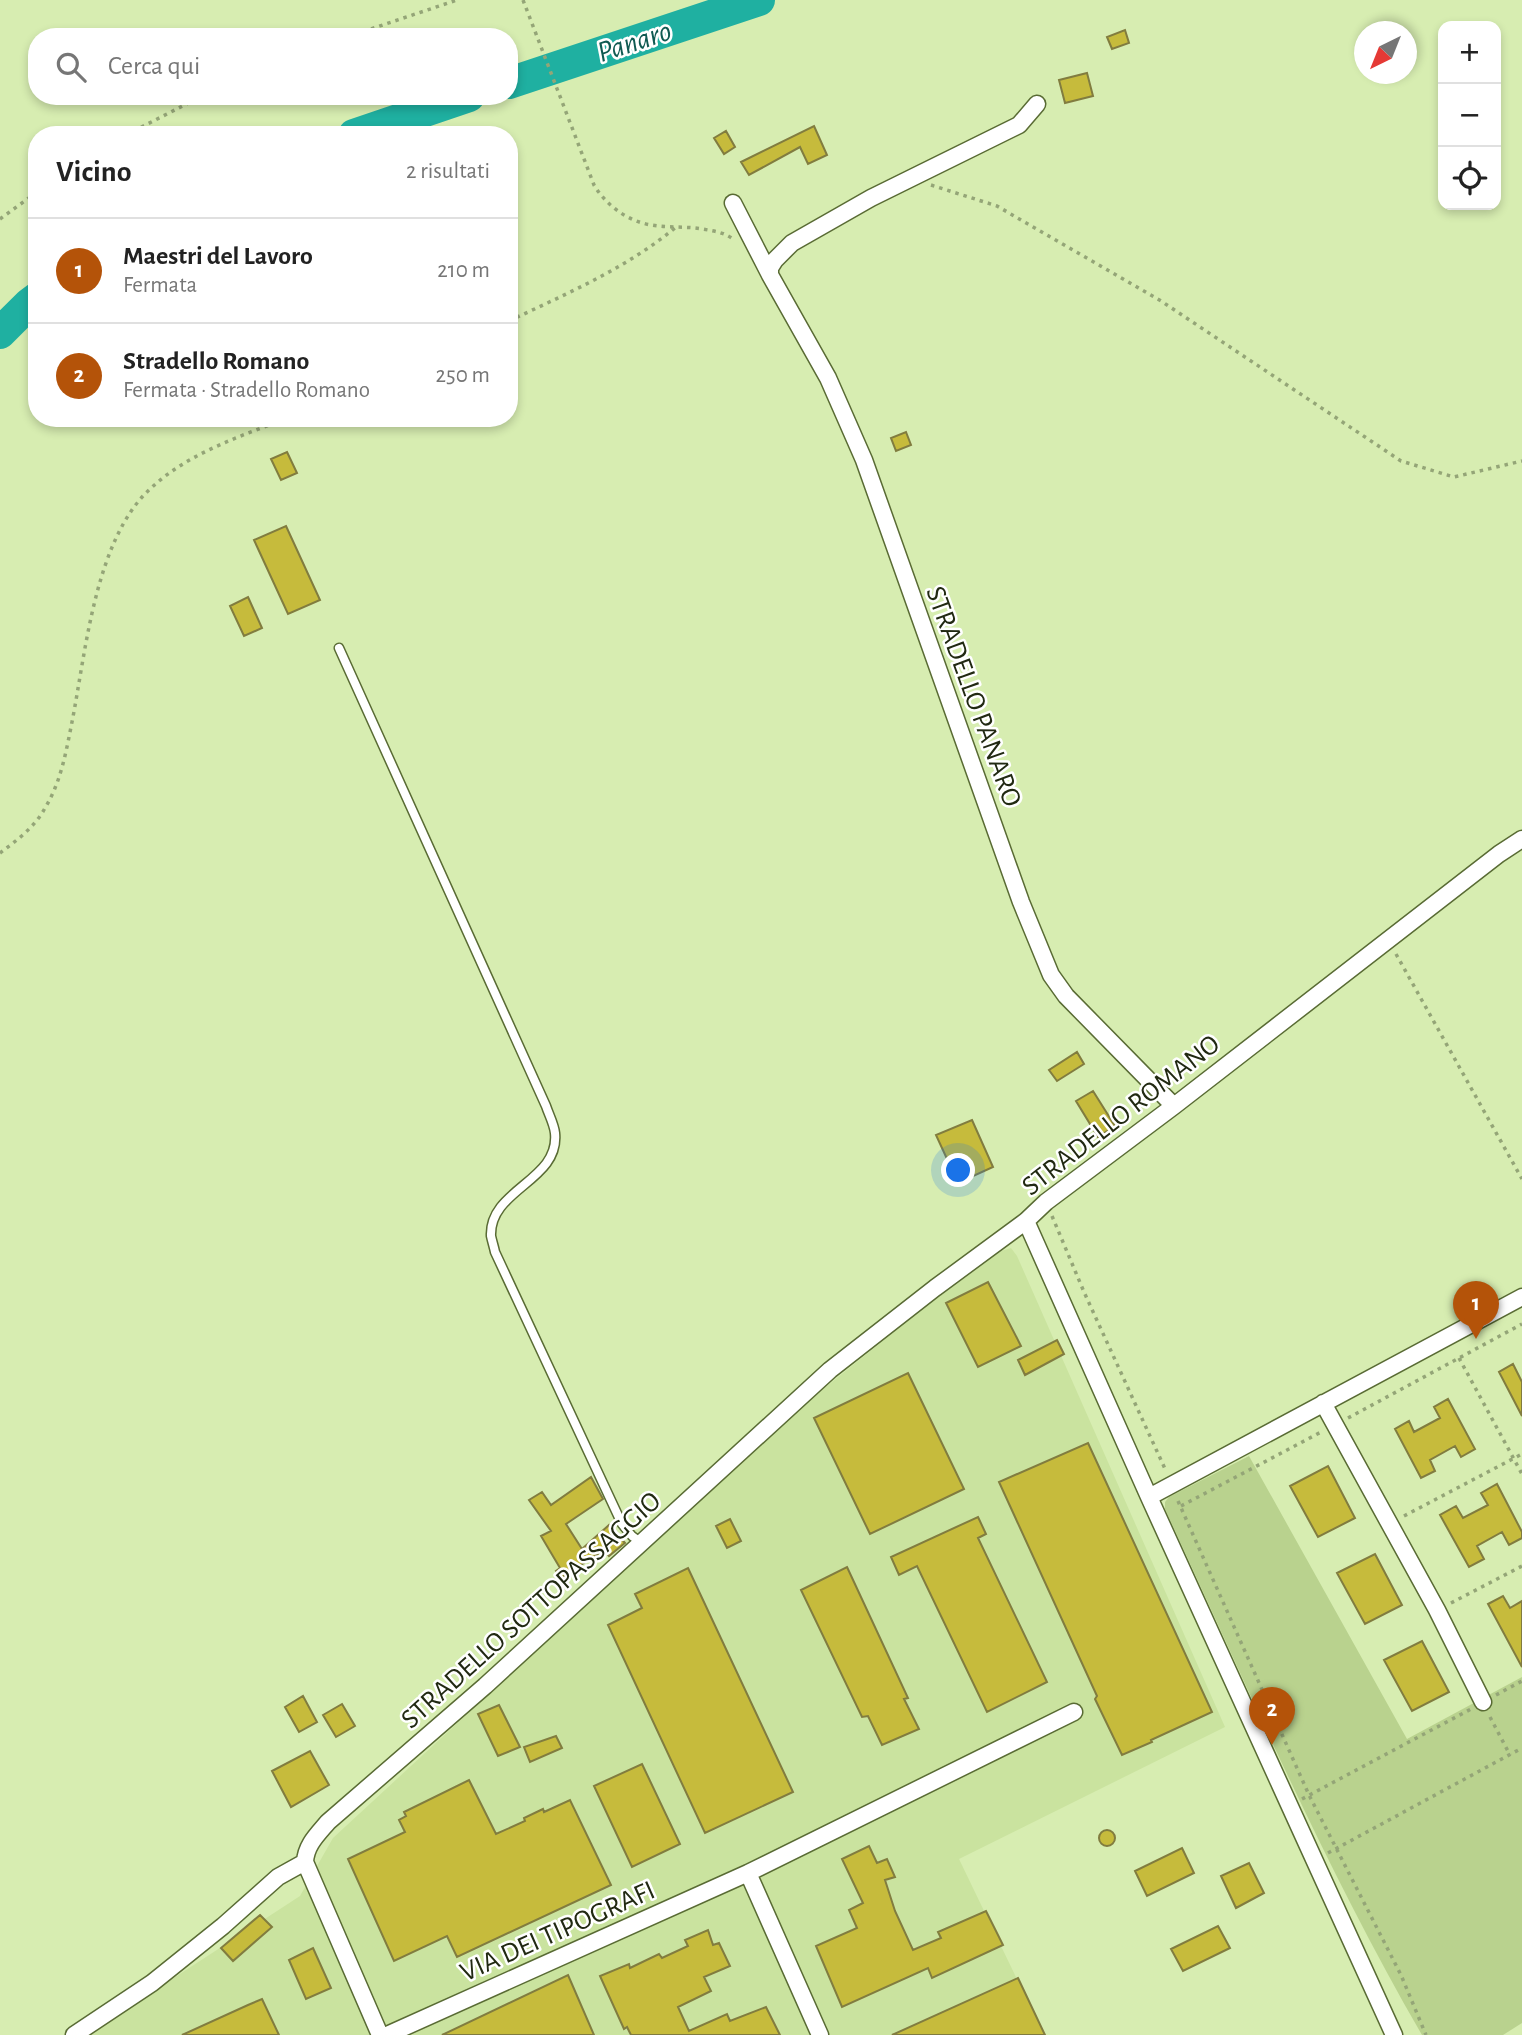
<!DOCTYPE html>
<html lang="it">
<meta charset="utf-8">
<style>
:root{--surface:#fff;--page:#f6f6f6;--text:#222;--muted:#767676;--line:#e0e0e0;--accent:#b45309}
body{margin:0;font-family:"Alegreya Sans",sans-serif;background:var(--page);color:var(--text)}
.controls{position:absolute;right:21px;top:21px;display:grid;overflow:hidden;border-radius:14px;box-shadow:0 4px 10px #0003}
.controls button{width:63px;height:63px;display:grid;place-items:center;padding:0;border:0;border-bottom:2px solid var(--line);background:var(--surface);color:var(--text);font:35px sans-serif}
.compass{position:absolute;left:1354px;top:21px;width:63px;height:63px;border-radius:50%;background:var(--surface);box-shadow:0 4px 10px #0003;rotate:223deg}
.you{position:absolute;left:959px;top:1171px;width:24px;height:24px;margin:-18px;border:5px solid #fff;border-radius:50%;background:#1a73e8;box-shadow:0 0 0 10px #1a73e833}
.badge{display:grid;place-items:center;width:46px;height:46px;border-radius:50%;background:var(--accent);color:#fff;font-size:23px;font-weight:700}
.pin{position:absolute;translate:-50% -58px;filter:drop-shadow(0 2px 4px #0008)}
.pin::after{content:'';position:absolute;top:37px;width:24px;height:21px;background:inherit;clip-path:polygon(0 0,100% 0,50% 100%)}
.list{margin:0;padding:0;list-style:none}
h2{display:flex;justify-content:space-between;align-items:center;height:91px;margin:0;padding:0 28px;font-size:30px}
h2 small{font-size:23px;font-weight:400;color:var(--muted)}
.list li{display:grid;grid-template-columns:46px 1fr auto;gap:21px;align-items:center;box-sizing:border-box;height:105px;padding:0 28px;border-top:2px solid var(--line)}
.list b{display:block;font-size:26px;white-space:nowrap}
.list p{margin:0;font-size:23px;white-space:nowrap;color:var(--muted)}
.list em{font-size:23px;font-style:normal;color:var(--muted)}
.icon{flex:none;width:38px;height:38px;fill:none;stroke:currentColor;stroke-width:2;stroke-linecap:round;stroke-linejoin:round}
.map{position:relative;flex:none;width:1522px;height:2035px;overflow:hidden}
.search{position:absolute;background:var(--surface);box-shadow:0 4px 10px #0003;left:28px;top:28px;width:490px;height:77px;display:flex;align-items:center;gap:18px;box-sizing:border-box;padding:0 24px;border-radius:28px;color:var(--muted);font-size:26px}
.panel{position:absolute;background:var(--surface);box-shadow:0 4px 10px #0003;left:28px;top:126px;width:490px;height:301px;border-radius:28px}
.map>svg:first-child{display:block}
.built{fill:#cae39f}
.green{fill:#b9d28e}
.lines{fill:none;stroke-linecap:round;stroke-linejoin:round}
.river{stroke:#1fb0a1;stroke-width:32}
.building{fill:#c6bb3c;stroke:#817c3f;stroke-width:2}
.service-casing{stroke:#596b34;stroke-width:11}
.minor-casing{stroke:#596b34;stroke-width:19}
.path{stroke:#94a577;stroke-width:3.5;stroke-dasharray:3.5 5;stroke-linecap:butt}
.service{stroke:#fff;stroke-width:8}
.minor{stroke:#fff;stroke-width:16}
.labels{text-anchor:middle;stroke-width:5;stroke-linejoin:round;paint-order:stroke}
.street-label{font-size:28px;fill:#212912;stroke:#fff}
.water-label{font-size:30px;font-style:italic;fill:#0f5a52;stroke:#fff}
</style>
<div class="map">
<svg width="1522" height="2035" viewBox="0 0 1522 2035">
<rect width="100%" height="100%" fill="#d7edb1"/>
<!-- built -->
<path class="built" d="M1011,1248L1017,1256L1225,1727L959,1859L1044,2035H86L300,1896L333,1838L791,1415L920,1311L1001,1251Z"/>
<!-- green -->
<path class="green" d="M1249,1456L1407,1739L1522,1677V2023L1503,2035H1422C1324,1866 1247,1686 1165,1509V1502L1169,1497Z"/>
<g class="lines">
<!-- river -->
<path class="river" d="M509,83L759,0
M354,135L469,96
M0,333L29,304L37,298"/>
</g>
<!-- building -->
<path class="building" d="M1125,30L1129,43L1112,49L1107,37Z
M1087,73L1093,96L1065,103L1059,80Z
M814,126L827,155L808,164L800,147L749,175L741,162Z
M726,131L735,147L724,154L714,138Z
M906,432L911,445L896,451L891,438Z
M287,452L297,473L281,480L271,459Z
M286,526L320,600L288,614L254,540Z
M248,597L262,628L244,636L230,606Z
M1077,1052L1084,1064L1057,1081L1049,1070Z
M1093,1091L1115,1126L1098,1137L1076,1101Z
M972,1120L993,1167L958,1183L936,1135Z
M988,1282L1021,1346L978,1367L946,1303Z
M1057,1340L1064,1354L1025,1375L1018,1360Z
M1513,1364L1522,1382V1416L1499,1372Z
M908,1373L964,1489L870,1534L814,1418Z
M1448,1399L1475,1449L1461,1457L1455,1446L1430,1460L1435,1471L1421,1478L1395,1429L1409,1421L1414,1432L1440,1418L1434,1407Z
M1088,1443L1212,1712L1151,1740L1152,1742L1122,1755L1095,1699L1097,1696L999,1482Z
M1328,1466L1355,1518L1318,1537L1290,1486Z
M591,1477L603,1499L566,1524L582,1549L609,1525L625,1543L609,1556L604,1550L561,1578L556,1571L560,1568L541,1536L551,1531L529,1500L542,1492L551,1505Z
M1497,1484L1522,1532V1538L1509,1545L1502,1532L1477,1546L1484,1559L1469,1567L1440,1515L1456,1506L1463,1518L1488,1505L1481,1493Z
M978,1517L986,1534L978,1538L1047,1682L987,1712L917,1566L899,1575L891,1557Z
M730,1519L741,1541L727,1548L716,1526Z
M1375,1554L1402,1605L1365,1624L1337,1573Z
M847,1567L908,1698L904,1699L919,1729L882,1745L868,1716L862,1717L801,1590Z
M688,1568L793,1792L705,1833L608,1625L642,1608L635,1594Z
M1503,1596L1510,1608L1522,1601V1667L1488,1604Z
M1422,1641L1449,1692L1412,1711L1384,1660Z
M303,1696L317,1722L299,1732L285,1707Z
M342,1704L355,1726L336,1737L323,1715Z
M499,1705L520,1747L498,1756L478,1714Z
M556,1736L562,1748L530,1762L524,1747Z
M310,1751L329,1785L291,1807L272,1771Z
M642,1764L680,1844L632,1867L594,1786Z
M469,1780L496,1834L525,1821L524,1818L543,1809L544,1812L570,1800L611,1885L457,1957L447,1936L394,1961L348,1859L405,1832L399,1820L406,1816L404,1812Z
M1099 1838a8 8 0 1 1 16 0a8 8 0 1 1-16 0Z
M869,1846L877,1863L887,1859L895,1877L885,1880L895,1911L913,1950L941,1938L938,1932L986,1911L1003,1945L932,1978L928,1968L842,2007L816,1946L857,1928L849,1910L863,1903L842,1859Z
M1182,1848L1194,1873L1147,1896L1135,1871Z
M1249,1863L1264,1893L1236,1908L1221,1876Z
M260,1915L272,1927L233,1961L221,1948Z
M1218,1926L1230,1948L1183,1971L1171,1949Z
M708,1930L713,1945L719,1943L730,1966L704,1977L711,1991L678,2007L689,2031L727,2014L730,2021L766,2007L780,2035H631L627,2027L624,2029L600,1976L629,1964L630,1968L659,1954L662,1958L688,1946L685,1940Z
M313,1948L331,1988L306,1999L289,1960Z
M568,1975L594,2035H442Z
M1018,1978L1045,2035H892Z
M262,1999L279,2035H182L248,2005Z"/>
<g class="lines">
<!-- service casing -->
<g class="service-casing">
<path id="service" d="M339,648L546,1106C549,1115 554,1124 555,1133C560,1181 489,1189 491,1236C492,1241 494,1247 495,1252L622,1524L632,1536L643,1544"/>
</g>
<!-- minor casing -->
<g class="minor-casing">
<path id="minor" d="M733,203L770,275L828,378L864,460L1021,902L1051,975L1066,996L1174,1106
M770,275V268L775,260L792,243L871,198L1019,125L1037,104
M1026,1221L1149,1497L1394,2035
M1323,1403L1437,1610L1483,1702
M1149,1497L1522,1297
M305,1862L380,2035
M748,1873L820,2035
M74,2035L152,1983L223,1926L278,1877L305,1862C306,1845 317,1835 328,1822L485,1686L830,1370L935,1288L1026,1221L1046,1202L1174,1106L1499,854L1522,839
M387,2035L748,1873L1074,1712"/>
</g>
<!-- path -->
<path class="path" d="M523,0L594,185C606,205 627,221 651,225C668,228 685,226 702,229C714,231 723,232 733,239
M347,37L457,0
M126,135L202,96
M931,185L997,206L1161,301L1401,461L1454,477L1522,461
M0,219L37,192
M509,321C566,294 627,268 676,227
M0,853C16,841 35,827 45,808C61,782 66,752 72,722C86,651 95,540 150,489C188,453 239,437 287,418
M1396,954L1522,1179
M1052,1216L1084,1292L1166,1471
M1459,1358L1522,1474
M1348,1418L1522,1324
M1178,1501L1309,1795L1401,1975L1426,2035
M1181,1506L1323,1431
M1404,1516L1522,1454
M1451,1603L1522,1566
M1496,1695L1522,1681
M1490,1717L1510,1755
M1302,1799L1471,1709
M1328,1853L1522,1748"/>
<!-- service -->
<use href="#service" class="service"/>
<!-- minor -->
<use href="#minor" class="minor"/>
</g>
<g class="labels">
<!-- street labels -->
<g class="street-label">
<text transform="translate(975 696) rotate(70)" y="10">STRADELLO PANARO</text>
<text transform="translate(1120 1114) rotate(-38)" y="10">STRADELLO ROMANO</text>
<text transform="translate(530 1609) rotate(-42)" y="10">STRADELLO SOTTOPASSAGGIO</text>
<text transform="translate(557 1930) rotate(-24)" y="10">VIA DEI TIPOGRAFI</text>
</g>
<!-- water labels -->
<g class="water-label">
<text transform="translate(634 41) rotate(-18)" y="10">Panaro</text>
</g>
</g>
</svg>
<div class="controls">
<button>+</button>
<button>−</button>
<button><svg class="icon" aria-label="locate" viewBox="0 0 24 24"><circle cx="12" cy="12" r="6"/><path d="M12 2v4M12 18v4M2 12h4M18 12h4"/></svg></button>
</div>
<svg class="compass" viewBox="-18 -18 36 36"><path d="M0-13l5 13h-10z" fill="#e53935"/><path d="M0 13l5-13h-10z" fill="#767676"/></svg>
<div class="you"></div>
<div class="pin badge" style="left:1476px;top:1339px">1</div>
<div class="pin badge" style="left:1272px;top:1745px">2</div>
<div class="search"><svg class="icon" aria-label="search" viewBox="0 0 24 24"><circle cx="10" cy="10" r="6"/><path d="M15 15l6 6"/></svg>Cerca qui</div>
<section class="panel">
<h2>Vicino<small>2 risultati</small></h2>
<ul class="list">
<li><span class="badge">1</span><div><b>Maestri del Lavoro</b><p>Fermata</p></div><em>210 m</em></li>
<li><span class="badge">2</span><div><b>Stradello Romano</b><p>Fermata · Stradello Romano</p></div><em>250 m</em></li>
</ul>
</section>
</div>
